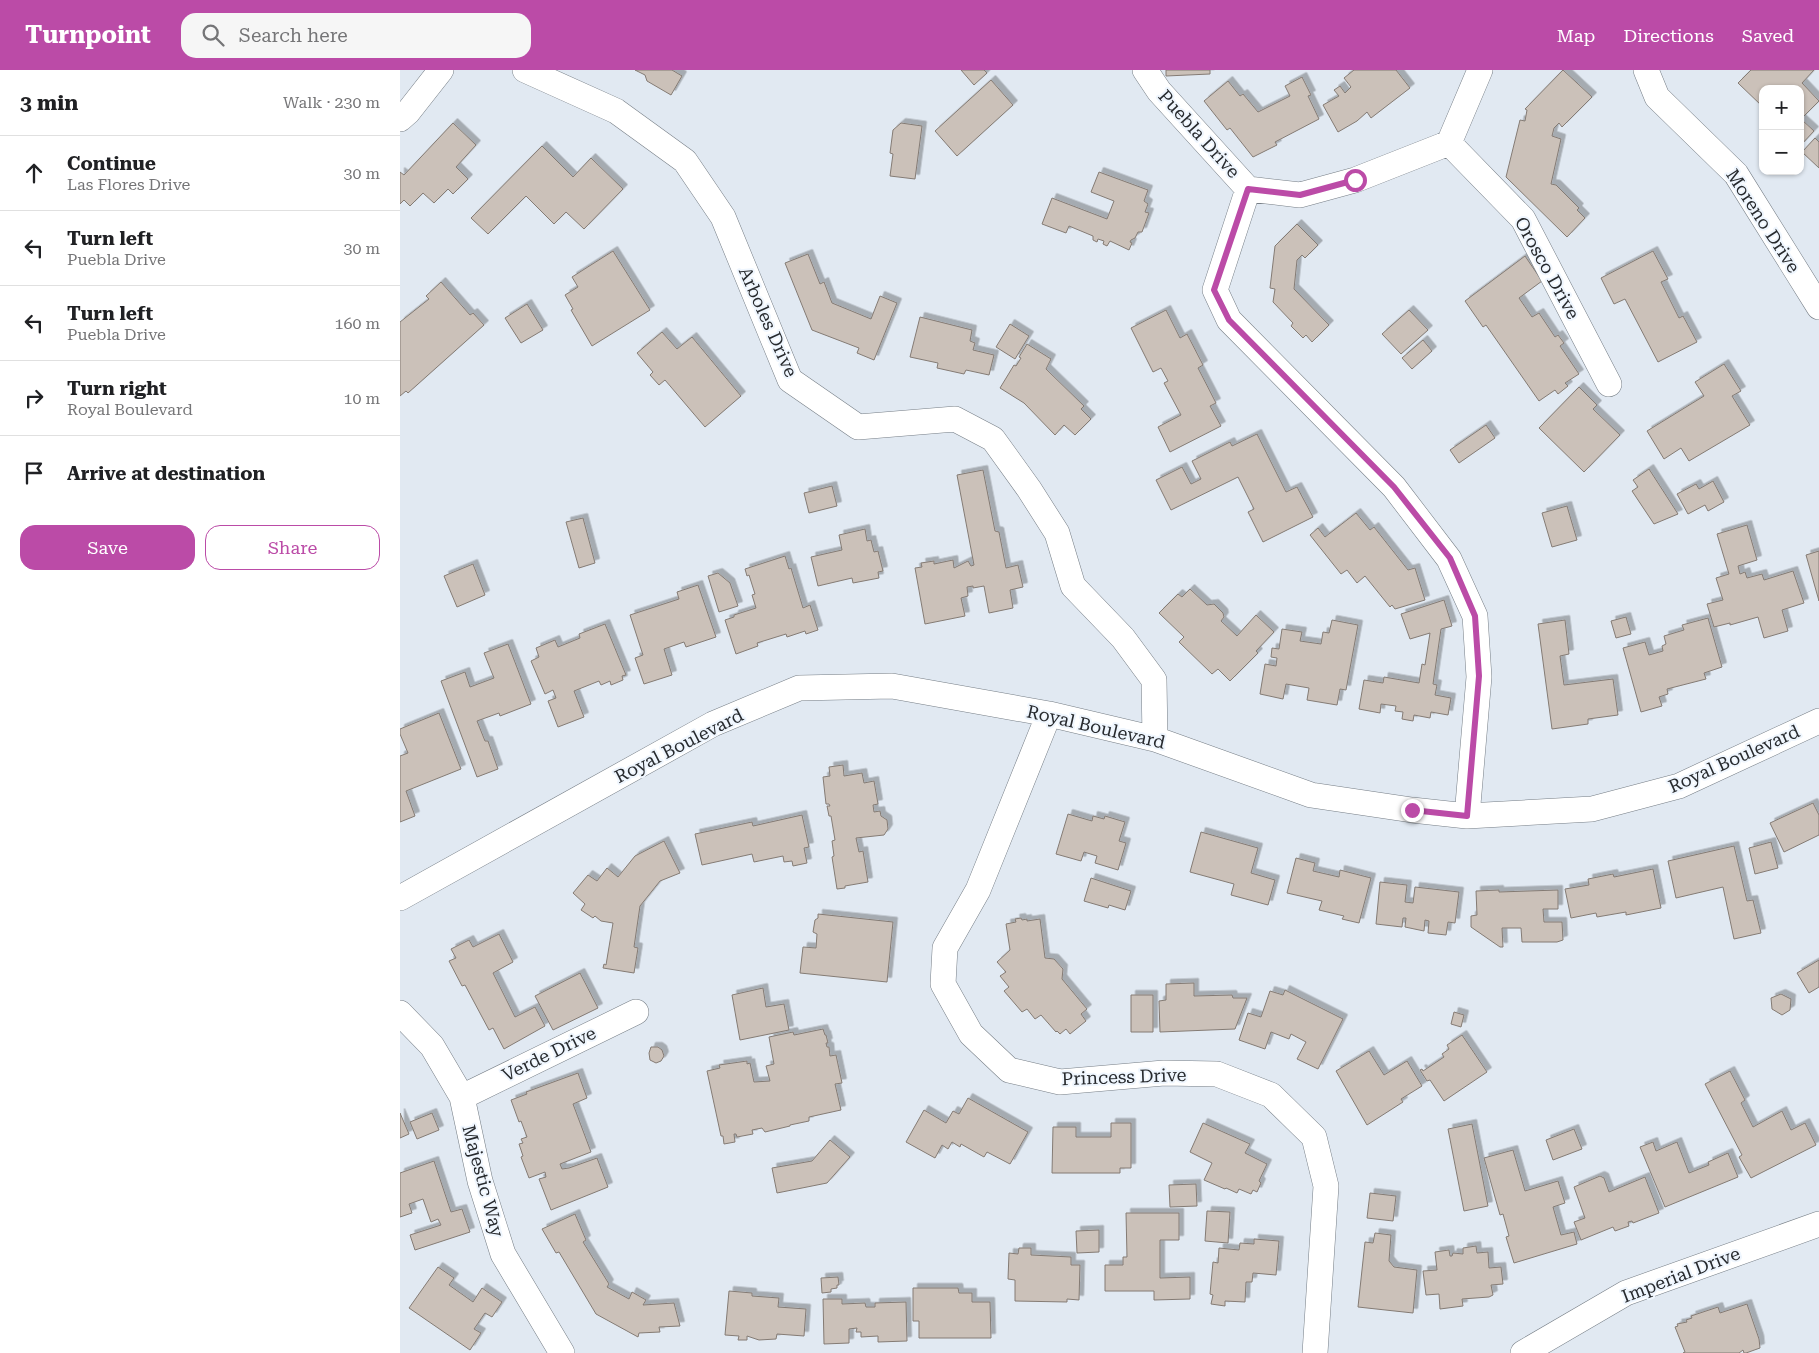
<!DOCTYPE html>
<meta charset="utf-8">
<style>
:root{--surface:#fff;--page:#f6f6f6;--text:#202124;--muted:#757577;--line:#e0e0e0;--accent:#bb4ba7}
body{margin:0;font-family:"Roboto Serif",serif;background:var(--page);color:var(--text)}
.controls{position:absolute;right:15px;top:15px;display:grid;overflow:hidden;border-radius:10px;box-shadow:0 1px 4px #0004}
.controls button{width:45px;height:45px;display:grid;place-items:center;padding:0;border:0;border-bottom:1px solid var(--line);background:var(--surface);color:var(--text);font:25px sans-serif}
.stop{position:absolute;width:15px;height:15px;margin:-11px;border:4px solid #bb4ba7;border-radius:50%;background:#fff}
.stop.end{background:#bb4ba7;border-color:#fff;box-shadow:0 1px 5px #0008}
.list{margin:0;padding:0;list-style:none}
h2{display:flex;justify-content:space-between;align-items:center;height:65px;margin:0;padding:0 20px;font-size:21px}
h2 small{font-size:16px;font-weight:400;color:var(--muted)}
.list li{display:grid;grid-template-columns:32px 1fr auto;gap:15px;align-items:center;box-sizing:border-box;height:75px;padding:0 20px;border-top:1px solid var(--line)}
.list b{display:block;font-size:19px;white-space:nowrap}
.list p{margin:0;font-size:16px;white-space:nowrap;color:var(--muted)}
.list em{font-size:16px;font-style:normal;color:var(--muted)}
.actions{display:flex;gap:10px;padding:15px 20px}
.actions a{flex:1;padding:11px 0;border:1px solid var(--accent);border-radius:15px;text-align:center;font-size:18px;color:var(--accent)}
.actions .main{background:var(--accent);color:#fff}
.icon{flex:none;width:28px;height:28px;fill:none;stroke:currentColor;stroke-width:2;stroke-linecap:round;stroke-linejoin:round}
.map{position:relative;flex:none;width:1419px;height:1283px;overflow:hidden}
header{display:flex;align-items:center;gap:30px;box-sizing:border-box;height:70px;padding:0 25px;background:var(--accent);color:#fff}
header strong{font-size:24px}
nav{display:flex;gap:28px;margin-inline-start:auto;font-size:18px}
.search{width:350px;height:45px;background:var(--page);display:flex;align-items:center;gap:12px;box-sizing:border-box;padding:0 18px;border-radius:15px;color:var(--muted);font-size:19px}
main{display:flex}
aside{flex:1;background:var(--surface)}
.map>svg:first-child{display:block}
.building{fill:#cbc1b9;stroke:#847b74;filter:url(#shadow)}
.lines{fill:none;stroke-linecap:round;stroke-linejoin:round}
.street-casing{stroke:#767e86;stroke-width:26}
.street{stroke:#fff;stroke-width:25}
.route{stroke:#bb4ba7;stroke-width:6}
.labels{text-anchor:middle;stroke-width:4;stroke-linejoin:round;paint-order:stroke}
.street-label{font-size:18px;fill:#272a2e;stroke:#eff6fe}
</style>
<header>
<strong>Turnpoint</strong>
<div class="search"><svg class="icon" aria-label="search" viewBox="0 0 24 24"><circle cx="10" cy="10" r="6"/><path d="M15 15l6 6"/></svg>Search here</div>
<nav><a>Map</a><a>Directions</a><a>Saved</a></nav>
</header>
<main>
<aside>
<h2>3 min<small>Walk · 230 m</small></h2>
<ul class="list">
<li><svg class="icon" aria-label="ahead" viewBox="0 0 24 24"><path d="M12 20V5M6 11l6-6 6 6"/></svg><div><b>Continue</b><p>Las Flores Drive</p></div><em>30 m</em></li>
<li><svg class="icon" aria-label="left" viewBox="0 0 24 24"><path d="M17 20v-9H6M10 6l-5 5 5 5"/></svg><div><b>Turn left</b><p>Puebla Drive</p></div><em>30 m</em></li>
<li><svg class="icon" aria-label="left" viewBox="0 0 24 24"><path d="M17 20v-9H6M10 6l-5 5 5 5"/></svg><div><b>Turn left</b><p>Puebla Drive</p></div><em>160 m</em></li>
<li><svg class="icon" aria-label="right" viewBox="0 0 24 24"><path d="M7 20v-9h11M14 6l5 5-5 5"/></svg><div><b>Turn right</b><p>Royal Boulevard</p></div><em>10 m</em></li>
<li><svg class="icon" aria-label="arrive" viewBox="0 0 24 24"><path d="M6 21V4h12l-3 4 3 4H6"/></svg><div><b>Arrive at destination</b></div></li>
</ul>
<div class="actions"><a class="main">Save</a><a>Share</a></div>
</aside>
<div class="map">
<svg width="1419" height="1283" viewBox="0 0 1419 1283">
<defs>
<filter id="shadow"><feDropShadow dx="4.5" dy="-4.5" stdDeviation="0" flood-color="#0004"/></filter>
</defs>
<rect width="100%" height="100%" fill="#e1e9f2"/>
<!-- building -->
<path class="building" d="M235,0H272L282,6L271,25L247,11L245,5Z
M561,0H584L587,3L574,15Z
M766,0H810V4L766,6Z
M954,0H996L1010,18L971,48L967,42L957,51L938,62L923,35L939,26L934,20L940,16L945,23L951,17L944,8Z
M1163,0L1192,27L1162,57L1159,53L1154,58L1152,66L1161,69L1151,114L1156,115L1179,138L1177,140L1185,148L1167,167L1106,107L1120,50L1125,51L1127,40L1125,39Z
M1351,0H1414L1402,13L1419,31L1401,49L1414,61L1400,76V19H1363V37L1338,13Z
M902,7L911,25L908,26L919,49L875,72L877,75L853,87L830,58L827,60L804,31L828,11L840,26L843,24L858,42L890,26L885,16Z
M591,10L613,35L557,86L535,61Z
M53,53L76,75L56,97L68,109L53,124L48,119L34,133L23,123L10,136L4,130L0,134V102L4,105Z
M501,53L522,56L515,109L490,106L493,84L490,83L493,60Z
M1415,68L1419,72V98L1402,82Z
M142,76L173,107L191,88L223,119L184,159L166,142L154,154L126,126L88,164L71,148Z
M699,102L748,120L744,131L748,134L745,142L749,143L742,162H738L735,168L731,170L730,172L732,173L729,180L710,171L707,176L703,174L704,171L698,169L697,172L693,170V166L669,156L666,163L642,154L652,128L707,149L714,131L691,122Z
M897,154L918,175L905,188L902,185L897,190L894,219L929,255L912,272L906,265L903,268L891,256L893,253L873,232L875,219L870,218L875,176Z
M213,181L250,240L192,276L171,240L173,239L165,225L178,217L172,207Z
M1253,181L1268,209L1261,212L1279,248L1283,246L1297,272L1258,292L1225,229L1214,234L1201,208Z
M408,184L420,214L424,212L432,233L471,249L480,226L497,233L474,290L457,283L459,278L412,260L385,193Z
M1125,186L1142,211L1119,228L1132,247L1139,243L1155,267L1158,265L1164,273L1160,276L1179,304L1165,313L1168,316L1158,324L1155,320L1139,331L1086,255L1083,257L1065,231Z
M41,212L70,245L73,243L84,255L8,323L6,321L0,326V252L29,229L26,226Z
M127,234L143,260L121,273L105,248Z
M766,240L780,268L787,264L803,295L798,298L816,333L810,336L821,356L770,382L758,357L781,345L764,313L768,311L761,298L753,302L731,258Z
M1009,240L1028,260L1001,284L982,264Z
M520,247L572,260L570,271L575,273L573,280L594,285L589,305L566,300L564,304L537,298L538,293L510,287Z
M610,254L629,266L615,289L596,277Z
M262,262L277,279L292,267L341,326L305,357L265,310L259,315L250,305L253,302L237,283Z
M1023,270L1032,281L1012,299L1002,288Z
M627,274L651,289L646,299L684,336L681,339L691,349L675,365L664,355L655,365L624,333L600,318L614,295L616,296L621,288L619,287Z
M1324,294L1341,321L1332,326L1350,355L1289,391L1281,378L1264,389L1247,361L1304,326L1295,312Z
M1179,317L1197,335L1193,339L1220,365L1184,402L1139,358Z
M1086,355L1095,368L1059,393L1050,380Z
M857,364L886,422L897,417L913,447L863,472L848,442L854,439L838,407L771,440L756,410L782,397L791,414L801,409L792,391L830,372L832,376Z
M1249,399L1278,444L1254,454L1232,421L1238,417L1233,410Z
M583,400L595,461L599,462L606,498L618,495L623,517L610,520L613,538L589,543L584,516L573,518V516L567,517L568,526L561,528L565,546L525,554L515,498L522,497L521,493L534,491V494L553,490L554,498L568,491L571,496L574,495L557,405Z
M1313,411L1324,432L1308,441L1305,435L1288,444L1277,424L1296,414L1299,419Z
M432,416L437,436L409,443L404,423Z
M1167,436L1177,470L1152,477L1142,443Z
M956,443L970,460L974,457L1008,500L1015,498L1025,530L995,539L992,535L990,537L965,506L957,513L947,500L941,504L910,465L918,458L925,467Z
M183,448L195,493L179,498L166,452Z
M1347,455L1357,490L1338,496L1340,504L1345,502L1347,508L1362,504L1364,510L1393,501L1404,533L1382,540L1388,561L1364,568L1358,547L1330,555V553L1314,557L1307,534L1323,530L1316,508L1329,504L1317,464Z
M465,459L467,471L471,470L474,482L478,481L483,501L478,502L479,508L453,513L452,508L418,516L411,487L442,480L439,465Z
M1419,481V531L1406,485Z
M385,486L389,499L391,498L403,538L410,535L418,560L406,564L405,561L387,567L386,564L357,573L358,576L336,584L325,550L334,547V545L356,538L352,525L355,524L349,505L347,506L345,499Z
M73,494L85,525L57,537L44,506Z
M318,503L330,513L338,536L319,542L308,506Z
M298,515L316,567L286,577L284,572L264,579L272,605L244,614L235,588L243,585L230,545L279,529L277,522Z
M790,519L807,535L814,534L823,543L824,547L821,551L837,566L856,545L874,562L856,581L858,583L830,611L818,599L812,604L779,572L784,567L759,543L778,524L782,527Z
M1044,530L1052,556L1041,559L1033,614L1037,615L1035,625L1051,628L1048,645L1031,642L1030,648L1014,645L1013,651L1002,649L1003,642L995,641L996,636L981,634L980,643L959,639L964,610L983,613L984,607L1019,613L1022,594L1025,595L1030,563L1010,569L1001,544Z
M1226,547L1231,564L1216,568L1211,551Z
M1308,548L1322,597L1304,603L1306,609L1267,619L1268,624L1259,627L1262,636L1241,642L1223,578L1245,572L1249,585L1263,581L1262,576L1266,574L1264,566L1284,560L1282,555Z
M932,550L958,555L946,620L940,619L937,635L907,630L909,618L886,614L883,629L860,624L865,594L876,596L877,588L871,587L872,578L879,579L882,559L902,562L900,571L921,574L923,562L929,563Z
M1165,550L1169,584L1160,586L1164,615L1213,609L1218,645L1188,649V654L1152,659L1138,554Z
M205,554L226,605L222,606L223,610L211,615L210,611L201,615L199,611L174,621L184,647L158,657L148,631L156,628L153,620L145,624L131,591L139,587L136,578L155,570L158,577L180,568L179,564Z
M108,574L131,634L100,646L99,643L77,651L85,671H88L98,699L77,707L41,611L65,602L70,617L94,608L84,583Z
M39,643L61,699L6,721L15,746L0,752V686L8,683L0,664V659Z
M443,695L444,706L462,703L464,713L474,711L478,734L473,735L474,742L480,741L481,746L487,750L488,759L484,765L456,768L459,782L463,781L468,812L445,816V818L437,819L432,787L434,786L432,771L435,770L431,746H429L427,736H430L429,734H426L423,707L430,706L429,697Z
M1413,733L1419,745V765L1384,782L1370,753Z
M668,744L692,751L693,746L704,749L705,746L725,752L719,771L726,773L718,800L695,793L697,786L684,782L681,791L656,784Z
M402,745L409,777L404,778L407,793L393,796L392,791L384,792L383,786L354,792L352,784L302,795L295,764L352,752L353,756Z
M801,762L858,778L851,803L875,810L868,835L831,825L834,814L790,802Z
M264,771L280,803L260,811L240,836L234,877L238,878L234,903L203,898L204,894L206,895L213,853L201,851L195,846L193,848L181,840L185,834L173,823L188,805L197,811L207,798L218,807L235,786Z
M1371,772L1378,798L1355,804L1349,778Z
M1334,776L1347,831L1353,830L1361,863L1334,869L1323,817L1276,828L1268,791Z
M896,788L915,793L913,801L939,807L940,800L971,808L959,853L942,849L944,846L919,840L922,831L887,823Z
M1253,799L1261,838L1226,845V842L1197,847L1196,843L1171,848L1165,819L1189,815L1188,809L1213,804L1214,807Z
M691,808L731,821L725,840L709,835L708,838L684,831Z
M980,812L1007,815L1005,832L1013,833L1015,817L1059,822L1055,853L1048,852L1046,865L1028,863L1029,851L1025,850L1024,861L1005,857L1006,848H1003L1002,857L976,854Z
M1099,820V822L1158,820V839H1143L1144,852H1162L1163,870L1157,872H1122L1121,858H1102L1103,877H1100L1071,857V846L1077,845L1076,821Z
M418,844L493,852L487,912L400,903L403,877L416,878L417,864L413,862L415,850L418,848Z
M621,848L622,850L627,849V851L640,849L645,888L654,889L663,899L662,909L687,939L681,944L686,951L670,964L666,959L660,964L657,961L656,962L641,945L635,949L627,939L622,942L604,921L609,917L600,906L606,902L597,892L610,880L606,854L616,852L615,849Z
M99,864L113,892L93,903L115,947L135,937L145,956L104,979L93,958L89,960L65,915L62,916L49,891L56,888L51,879L69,870L73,877Z
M1419,890V917L1409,923L1397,903Z
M180,903L198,938L153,960L135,926Z
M794,913V926L832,925L833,928H847L835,959L760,962L759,931L766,930V914Z
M363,918L366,937L384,934L389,960L340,970L332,925Z
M885,920L943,949L918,999L897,989L906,972L891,964L889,969L871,962L865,979L839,970L848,943L861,947L870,921L883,925Z
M1381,924L1391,929L1390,940L1382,945L1372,939L1371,928Z
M731,925H753V962H731Z
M1054,942L1064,945L1061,957L1051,954Z
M423,959L425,965H426L428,973H426L427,977H429L430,986L436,985L442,1013L435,1014L441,1040L409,1047V1051L390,1055V1056L365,1062L362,1058L352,1060L353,1064L337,1067L336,1064H334L335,1072L324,1074L323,1066H321L307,1001L320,998L319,995L347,991V994L350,993L354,1012L370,1011L366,996L374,994L369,967L393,962L394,965Z
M1062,965L1087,1002L1044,1031L1030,1010L1027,1011L1020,1000L1022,999L1023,1001L1044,987L1042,984L1049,979L1047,975Z
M251,977H258L262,980L264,986L261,991L256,993L250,990L249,983Z
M969,981L984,1005L1007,991L1022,1016L1001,1029L1003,1032L967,1055L936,1001Z
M1330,1001L1345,1030L1341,1033L1353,1057L1382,1041L1391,1060L1405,1053L1416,1075L1351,1108L1339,1087L1342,1085L1305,1014Z
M178,1003L187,1028L173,1034L191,1082L160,1094L162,1099L169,1098L197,1088L208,1117L151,1140L139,1109L146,1107L145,1102L129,1108L121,1087L123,1086L119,1074L123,1073L121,1069L127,1067L121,1051L119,1052L111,1030L127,1024L126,1022Z
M568,1028L628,1062L610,1094L587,1082L584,1087L561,1074L560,1077L552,1072L548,1079L542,1075L535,1088L506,1072L524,1040L546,1053L553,1041L559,1044Z
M0,1043L9,1064L0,1068Z
M32,1043L39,1060L17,1069L10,1052Z
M711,1053H731V1098H720V1103H652L653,1057H676V1067H711Z
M803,1053L850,1074L845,1083L867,1094L859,1111L861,1113L857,1122L853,1120L851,1124L839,1119L837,1123L826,1118L825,1119L804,1110L812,1093L790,1082Z
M1072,1054L1088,1136L1064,1141L1048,1059Z
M1174,1059L1182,1079L1153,1090L1146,1070Z
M430,1070L450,1087L427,1113L377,1123L372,1098L412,1091Z
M1253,1072L1256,1081L1277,1072L1289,1103L1309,1095L1308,1092L1328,1083L1338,1107L1265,1137L1240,1077Z
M1113,1080L1125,1121L1158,1111L1165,1133L1153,1137L1161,1165L1174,1162L1177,1174L1114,1193L1106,1167L1109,1166L1103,1144L1100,1145L1084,1088Z
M34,1091L51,1142L62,1139L70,1162L15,1180L10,1165L41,1155L38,1149L31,1152L23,1129L9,1134L12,1143L0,1147V1103Z
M1200,1106L1204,1108L1209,1122L1245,1107L1259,1143L1233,1153L1232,1151L1228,1152L1229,1156L1215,1161L1213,1157L1181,1170L1174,1152L1185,1148L1174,1117Z
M796,1114L797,1136L770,1137L769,1115Z
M970,1123L996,1126L993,1151L967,1148Z
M807,1141L830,1142L828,1173L805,1171Z
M726,1143H779V1170H760V1208L790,1207V1229L754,1230V1221H705V1195H723V1187H727Z
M175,1144L186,1170L183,1172L209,1214L207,1217L229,1229L232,1222L246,1230L243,1235L274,1233L280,1256L259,1257L260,1262L239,1263L238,1267L196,1244L159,1182L156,1183L142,1159Z
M699,1160V1182L677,1183L676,1161Z
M975,1163L991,1165L989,1191L994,1197L1017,1200L1013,1243L958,1237L965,1172L973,1173Z
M854,1169L879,1171L876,1205L853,1203L852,1212H846L845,1232L825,1231V1236L811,1234L813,1225L810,1224L813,1192L818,1193L819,1178L839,1180L840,1173L854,1174Z
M1076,1176L1077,1183L1088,1182L1089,1198L1101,1197L1103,1214L1091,1215L1093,1225L1089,1227L1062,1229L1063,1236L1040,1239L1039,1224L1026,1225L1023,1201L1037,1200L1035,1182L1049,1180L1050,1186H1052L1053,1183L1063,1184V1178Z
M619,1178H631V1185L671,1187V1195H680L679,1230L667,1229V1232L615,1231V1210L608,1209L609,1183L618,1184Z
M38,1197L54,1208L49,1215L73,1232L82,1218L102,1232L92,1247L85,1243L74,1259L81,1263L70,1280L9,1238Z
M438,1207L439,1215H437V1218L431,1219V1222L422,1223L421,1208Z
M513,1218H558L559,1223H572V1232H590L591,1268H519V1251H513Z
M329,1221L352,1223V1226L379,1228L378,1237L406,1239L404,1266L377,1264L376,1269L359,1270L347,1266V1270H338L339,1266L325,1265Z
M423,1229H442V1234L465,1233L466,1237H475V1233L506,1232L507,1271L478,1272V1266L461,1267V1262H456L457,1258L449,1259V1273L424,1274Z
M1347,1234L1359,1269L1360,1278L1346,1283H1344L1343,1280L1339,1283H1283L1285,1282L1275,1257L1278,1256L1277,1254L1287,1252L1286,1250L1292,1248L1291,1246L1318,1237L1320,1243Z"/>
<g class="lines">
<!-- street casing -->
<g class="street-casing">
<path id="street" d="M125,0L216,41L285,91L323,147L390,310L458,357L555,349L593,369L629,419L657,463L673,516L723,568L754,610L755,669
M745,0L759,21L848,119L815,220L829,250L994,417L1049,489L1075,546L1079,607L1067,746
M1246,0L1257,27L1336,104L1419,237
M0,49L8,42L41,0
M1049,73L1123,149L1209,314
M848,119L900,125L955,110L1049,73L1080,0
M649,644L578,820L545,878L543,914L571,964L609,1000L660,1012L764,1003L817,1004L871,1025L914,1067L926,1116L915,1283
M0,828L313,654L399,618L492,616L649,644L755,669L911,725L1012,740L1067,746L1192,739L1279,716L1419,651
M0,943L32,976L62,1027L80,1111L103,1184L162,1283
M62,1027L236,942
M1123,1283L1226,1223L1419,1154"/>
</g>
<!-- street -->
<use href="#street" class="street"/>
</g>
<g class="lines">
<!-- route -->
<path class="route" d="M955,110L900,125L848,119L814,220L829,250L994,417L1050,488L1075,546L1079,606L1067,746L1012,740"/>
</g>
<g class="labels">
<!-- street labels -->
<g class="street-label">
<text transform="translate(799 64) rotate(48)" y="6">Puebla Drive</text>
<text transform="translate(1363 151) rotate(57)" y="6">Moreno Drive</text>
<text transform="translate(1147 198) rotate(61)" y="6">Orosco Drive</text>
<text transform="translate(368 252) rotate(66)" y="6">Arboles Drive</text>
<text transform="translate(696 657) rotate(13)" y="6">Royal Boulevard</text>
<text transform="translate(279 676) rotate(-27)" y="6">Royal Boulevard</text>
<text transform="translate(1334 689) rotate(-24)" y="6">Royal Boulevard</text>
<text transform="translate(149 984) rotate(-26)" y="6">Verde Drive</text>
<text transform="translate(724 1007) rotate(-2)" y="6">Princess Drive</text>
<text transform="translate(83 1111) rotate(75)" y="6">Majestic Way</text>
<text transform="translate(1281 1205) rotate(-21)" y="6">Imperial Drive</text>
</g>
</g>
</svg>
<div class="controls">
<button>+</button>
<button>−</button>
</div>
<div class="stop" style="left:955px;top:110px"></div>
<div class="stop end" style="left:1012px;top:740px"></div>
</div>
</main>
